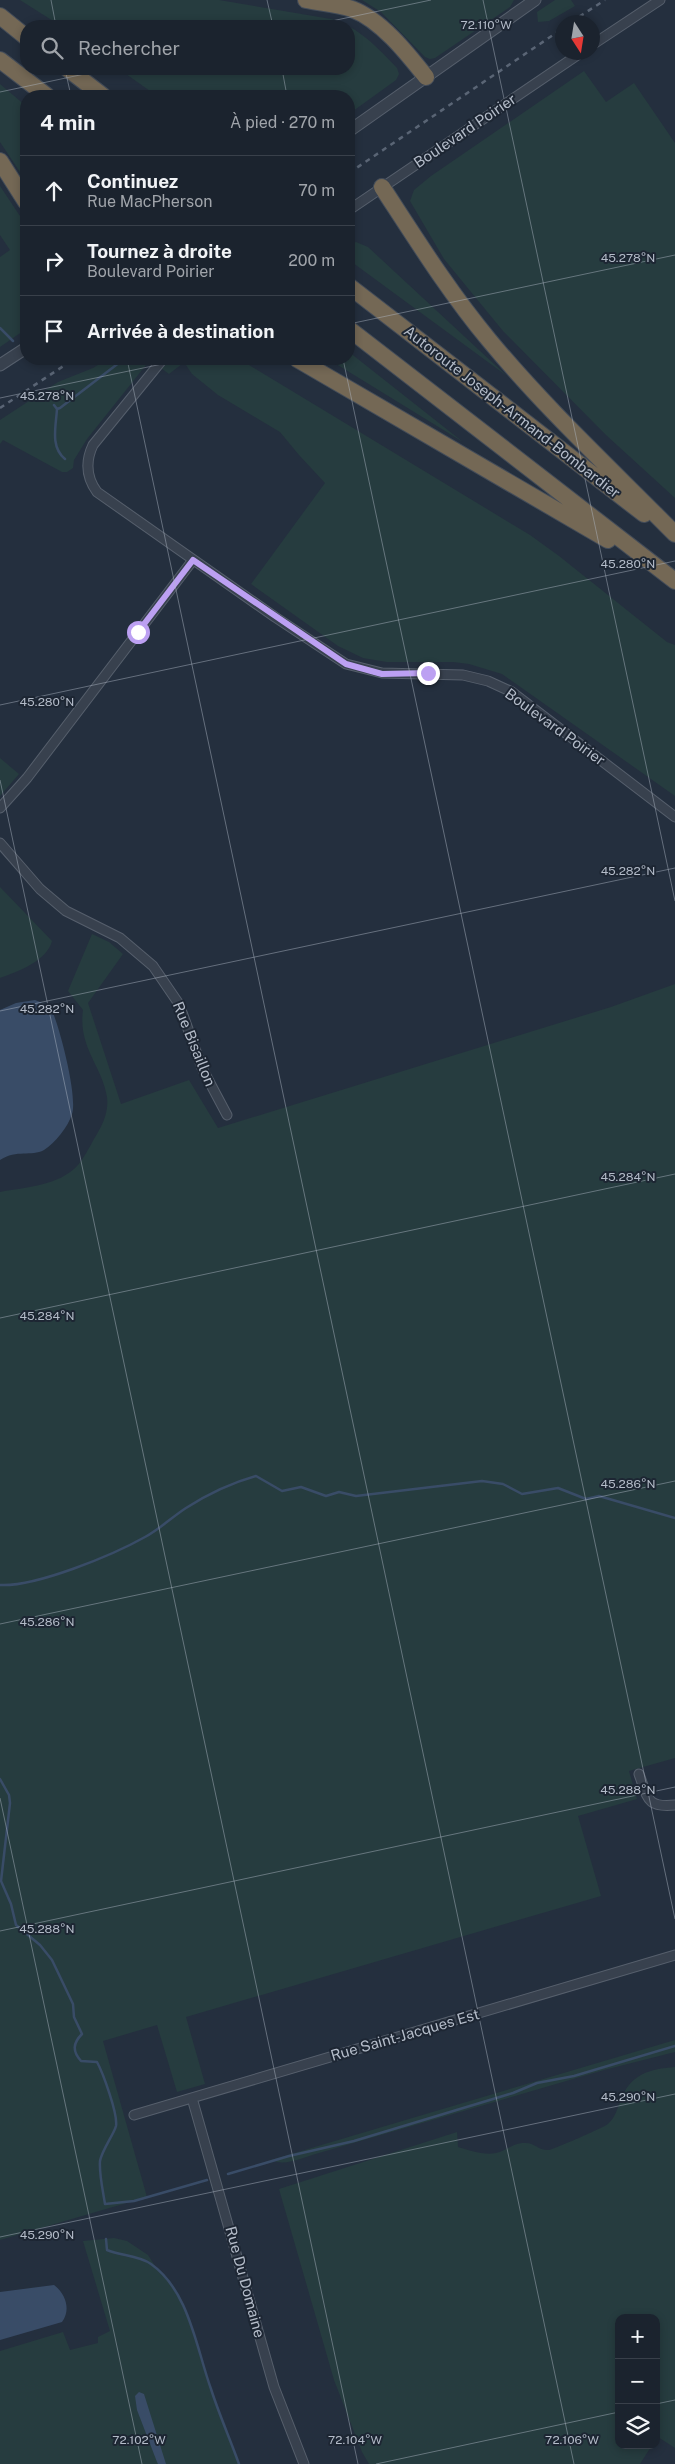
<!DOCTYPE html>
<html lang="fr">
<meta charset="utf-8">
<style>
:root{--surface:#1b232e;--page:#242b36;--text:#f1f3f6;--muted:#a0a4aa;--line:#39404a}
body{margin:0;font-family:"Public Sans",sans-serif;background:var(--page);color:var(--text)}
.controls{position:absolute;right:15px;bottom:15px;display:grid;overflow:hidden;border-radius:10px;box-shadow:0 2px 8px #0003}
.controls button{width:45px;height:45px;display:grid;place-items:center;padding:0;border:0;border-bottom:1px solid var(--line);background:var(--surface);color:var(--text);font:25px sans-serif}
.compass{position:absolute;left:555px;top:15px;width:45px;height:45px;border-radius:50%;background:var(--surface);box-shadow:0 2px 8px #0003;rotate:168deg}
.stop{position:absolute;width:15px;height:15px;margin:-11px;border:4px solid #bca0f2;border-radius:50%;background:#fff}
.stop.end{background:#bca0f2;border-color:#fff;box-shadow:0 1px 5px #0008}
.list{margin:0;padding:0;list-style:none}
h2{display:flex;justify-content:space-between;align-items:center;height:65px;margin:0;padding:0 20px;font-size:21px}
h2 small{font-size:16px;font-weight:400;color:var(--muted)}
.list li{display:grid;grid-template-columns:32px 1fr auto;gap:15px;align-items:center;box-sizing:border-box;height:70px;padding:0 20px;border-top:1px solid var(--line)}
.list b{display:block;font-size:19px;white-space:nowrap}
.list p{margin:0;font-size:16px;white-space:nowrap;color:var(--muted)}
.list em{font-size:16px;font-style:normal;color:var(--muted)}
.icon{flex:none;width:28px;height:28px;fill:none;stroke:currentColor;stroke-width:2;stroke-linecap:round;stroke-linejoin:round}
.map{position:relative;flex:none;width:675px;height:2464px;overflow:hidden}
.search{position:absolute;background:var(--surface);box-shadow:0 2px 8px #0003;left:20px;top:20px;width:335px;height:55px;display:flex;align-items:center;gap:12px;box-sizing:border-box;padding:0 18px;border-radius:20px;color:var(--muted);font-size:19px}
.panel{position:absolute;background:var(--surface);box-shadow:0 2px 8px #0003;left:20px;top:90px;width:335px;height:275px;border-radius:20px}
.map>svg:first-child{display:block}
.green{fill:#263c3f}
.water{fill:#394c67}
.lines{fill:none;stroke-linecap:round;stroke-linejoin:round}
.stream{stroke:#394c67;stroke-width:2.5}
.minor-casing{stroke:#565f6c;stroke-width:11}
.tertiary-casing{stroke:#565f6c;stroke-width:13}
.motorway-casing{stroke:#434c59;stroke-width:18}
.minor{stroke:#38414e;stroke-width:9}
.tertiary{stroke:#38414e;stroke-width:11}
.motorway{stroke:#746855;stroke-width:16}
.rail{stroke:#5a6575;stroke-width:2.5;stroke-dasharray:5 5;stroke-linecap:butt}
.route{stroke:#bca0f2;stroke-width:6}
.ticks{fill:none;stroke:#b4bcc9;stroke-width:1;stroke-opacity:0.45}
.labels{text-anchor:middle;stroke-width:4;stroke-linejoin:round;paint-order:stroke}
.street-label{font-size:15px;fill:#b4bcc9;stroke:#1d2633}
.ticks-label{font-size:12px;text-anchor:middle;fill:#b4bcc9;stroke:#1d2633;stroke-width:4;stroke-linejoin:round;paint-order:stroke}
</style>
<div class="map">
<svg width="675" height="2464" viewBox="0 0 675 2464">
<rect width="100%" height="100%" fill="#242f3e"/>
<!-- green -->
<path class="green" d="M20,0H219L331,19C360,28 377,47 397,68L399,74L396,80L349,114V96H157L119,69H349V26H61Z
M362,0H514L510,7L435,58L430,59L425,57L381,12Z
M555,0H571L575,6L549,21L538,22L537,12Z
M584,71L606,102L634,83L675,143V498L606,435L503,331L444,259L410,201L414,190L431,176Z
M0,84L26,106V181L0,142Z
M0,186L26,225V329L0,347V257L10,250L0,235Z
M356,242L368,247L507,376L349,260V244Z
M349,352L463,442L328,359H349Z
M108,359H239L530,535L559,556L667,642L675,645V796L502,674L469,664L453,662H387L363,658L338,646L251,584L325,483L299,455L280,432L218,395L192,374L186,365L182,364L169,374L150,360L87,439L74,460L73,468L67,472H62L3,440L0,444V420L58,382L93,368Z
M0,758L19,774L0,796Z
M0,887L52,941C47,961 17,972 0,978Z
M92,934L109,942L123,954L88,1003L121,1104L189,1080L218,1128L611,1007L675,984V1758L629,1771L637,1799L578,1816L601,1896L186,2017L205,2084L177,2092L157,2025L103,2041L147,2197L0,2240V1192C26,1187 59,1186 78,1165C84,1158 89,1148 94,1139C102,1126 109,1113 107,1097C102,1065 78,1048 83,1010L68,991Z
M675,2040V2052L604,2070L319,2153C304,2157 285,2167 271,2160Z
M675,2067V2448L658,2437L656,2439V2318H619V2445H652L640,2464H369L362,2452L334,2380L279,2189L457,2132L458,2147C468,2150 485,2156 496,2153C506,2151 513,2143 524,2143C534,2142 539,2151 549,2150C552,2150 605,2127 608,2124C615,2118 617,2109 621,2100C630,2074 650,2069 675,2067Z
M114,2238L127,2241L148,2255L157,2269L175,2289L184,2306L211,2391L239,2464H0V2351L63,2332L70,2350L98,2343V2337L110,2331L83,2241Z"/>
<!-- water -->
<path class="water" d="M35,1000L50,1006C59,1023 78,1097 72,1114C68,1127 55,1143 44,1150C31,1157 17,1149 0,1160V1010L16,1003Z
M54,2285C66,2294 71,2310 62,2322L0,2340V2292Z
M139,2392L144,2394L166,2464H158L157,2462L137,2410L135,2396Z"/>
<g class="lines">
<!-- stream -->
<path class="stream" d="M0,328L13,341
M54,405L57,409L60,408L124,359
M57,409C56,426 50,447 65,459
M0,1585C36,1587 113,1555 145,1537C160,1529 172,1517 186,1508C208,1494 231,1483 256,1476L282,1491L301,1487L326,1496L339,1492L356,1496L482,1481L503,1484L522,1494L558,1488L586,1499L599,1496L675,1518
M0,1779L9,1795L10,1803L1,1881L11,1904L16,1925L40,1945L52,1960L73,2004L74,2017L82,2034C73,2043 72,2051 81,2061L97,2062C103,2073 118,2114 116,2126C114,2134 102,2150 100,2161C99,2174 103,2191 105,2204L134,2201L207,2180
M228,2174L289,2156L354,2141L513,2093L537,2083L574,2076L675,2046
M106,2239L107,2250C121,2256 138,2255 151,2264C189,2291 196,2347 211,2389C219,2414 230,2439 239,2464"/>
<!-- minor casing -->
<g class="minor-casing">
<path id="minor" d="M592,45L660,0
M349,210L582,52
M163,359L93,445C85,462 86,477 97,492L275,617L346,664L382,673L463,675L488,681L512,692L675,817
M0,808L27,778L193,560
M0,843L40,889L66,911L120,938L153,966L179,1004L202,1068L227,1115
M639,1774C648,1798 646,1808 675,1805
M192,2098L274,2387L304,2464
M134,2115L675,1955"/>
</g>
<!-- tertiary casing -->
<g class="tertiary-casing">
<path id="tertiary" d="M349,131L535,0
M0,365L26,348"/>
</g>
<!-- motorway casing -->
<g class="motorway-casing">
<path id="motorway" d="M306,0C321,3 337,4 352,9C381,20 407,53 426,77
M0,16L26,37
M0,60L47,96
M68,69L103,96
M0,161L26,202
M382,187C416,239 449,292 489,340C546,409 612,470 675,534
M349,286L644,514
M349,329L675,581
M297,359L608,540"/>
</g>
<!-- minor -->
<use href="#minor" class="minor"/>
<!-- tertiary -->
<use href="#tertiary" class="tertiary"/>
<!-- motorway -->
<use href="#motorway" class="motorway"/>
<!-- rail -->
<path class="rail" d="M571,22L605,0
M349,173L562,29
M0,408L74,359"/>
</g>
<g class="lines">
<!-- route -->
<path class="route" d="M138,632L193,560L346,664L382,674L428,673"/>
</g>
<!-- ticks -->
<path class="ticks" d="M51,0L56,26M267,0L273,26M483,0L675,901M308,26L431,0M65,69L71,96M282,69L287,96M0,92L108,69M349,324L675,255M127,359L574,2464M343,359L675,1919M0,398L186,359M0,705L675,561M0,780L358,2464M0,1011L675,868M0,1318L675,1174M0,1624L675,1481M0,1798L142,2464M0,1931L675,1787M0,2237L675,2094M656,2404L675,2400M376,2464L619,2412"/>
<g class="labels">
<!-- street labels -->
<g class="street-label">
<text transform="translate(465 131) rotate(-34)" y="5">Boulevard Poirier</text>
<text transform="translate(512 412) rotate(38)" y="5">Autoroute Joseph-Armand-Bombardier</text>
<text transform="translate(555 727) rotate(36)" y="5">Boulevard Poirier</text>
<text transform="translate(194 1044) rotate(68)" y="5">Rue Bisaillon</text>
<text transform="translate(405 2035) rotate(-16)" y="5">Rue Saint-Jacques Est</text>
<text transform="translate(245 2282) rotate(75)" y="5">Rue Du Domaine</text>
</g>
</g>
<g class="ticks-label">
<text x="486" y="29">72.110°W</text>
<text x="628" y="262">45.278°N</text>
<text x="47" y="400">45.278°N</text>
<text x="628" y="568">45.280°N</text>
<text x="47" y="706">45.280°N</text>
<text x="628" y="875">45.282°N</text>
<text x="47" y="1013">45.282°N</text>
<text x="628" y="1181">45.284°N</text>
<text x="47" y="1320">45.284°N</text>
<text x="628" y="1488">45.286°N</text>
<text x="47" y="1626">45.286°N</text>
<text x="628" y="1794">45.288°N</text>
<text x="47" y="1933">45.288°N</text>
<text x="628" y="2101">45.290°N</text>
<text x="47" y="2239">45.290°N</text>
<text x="139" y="2444">72.102°W</text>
<text x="355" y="2444">72.104°W</text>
<text x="572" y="2444">72.106°W</text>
</g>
</svg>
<div class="controls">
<button>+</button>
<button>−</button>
<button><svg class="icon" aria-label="layers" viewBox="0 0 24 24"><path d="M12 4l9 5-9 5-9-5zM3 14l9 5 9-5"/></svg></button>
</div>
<svg class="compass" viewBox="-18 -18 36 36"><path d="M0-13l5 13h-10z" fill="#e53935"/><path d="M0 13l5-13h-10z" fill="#a0a4aa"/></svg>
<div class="stop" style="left:138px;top:632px"></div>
<div class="stop end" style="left:428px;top:673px"></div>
<div class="search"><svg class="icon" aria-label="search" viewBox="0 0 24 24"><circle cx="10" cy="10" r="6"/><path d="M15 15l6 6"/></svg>Rechercher</div>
<section class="panel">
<h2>4 min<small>À pied · 270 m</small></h2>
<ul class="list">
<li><svg class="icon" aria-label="ahead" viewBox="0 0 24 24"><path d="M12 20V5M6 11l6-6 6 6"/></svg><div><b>Continuez</b><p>Rue MacPherson</p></div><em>70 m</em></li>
<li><svg class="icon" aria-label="right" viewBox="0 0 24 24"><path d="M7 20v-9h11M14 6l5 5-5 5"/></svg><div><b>Tournez à droite</b><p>Boulevard Poirier</p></div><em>200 m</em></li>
<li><svg class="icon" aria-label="arrive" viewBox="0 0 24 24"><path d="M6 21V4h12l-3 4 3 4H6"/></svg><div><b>Arrivée à destination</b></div></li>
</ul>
</section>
</div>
